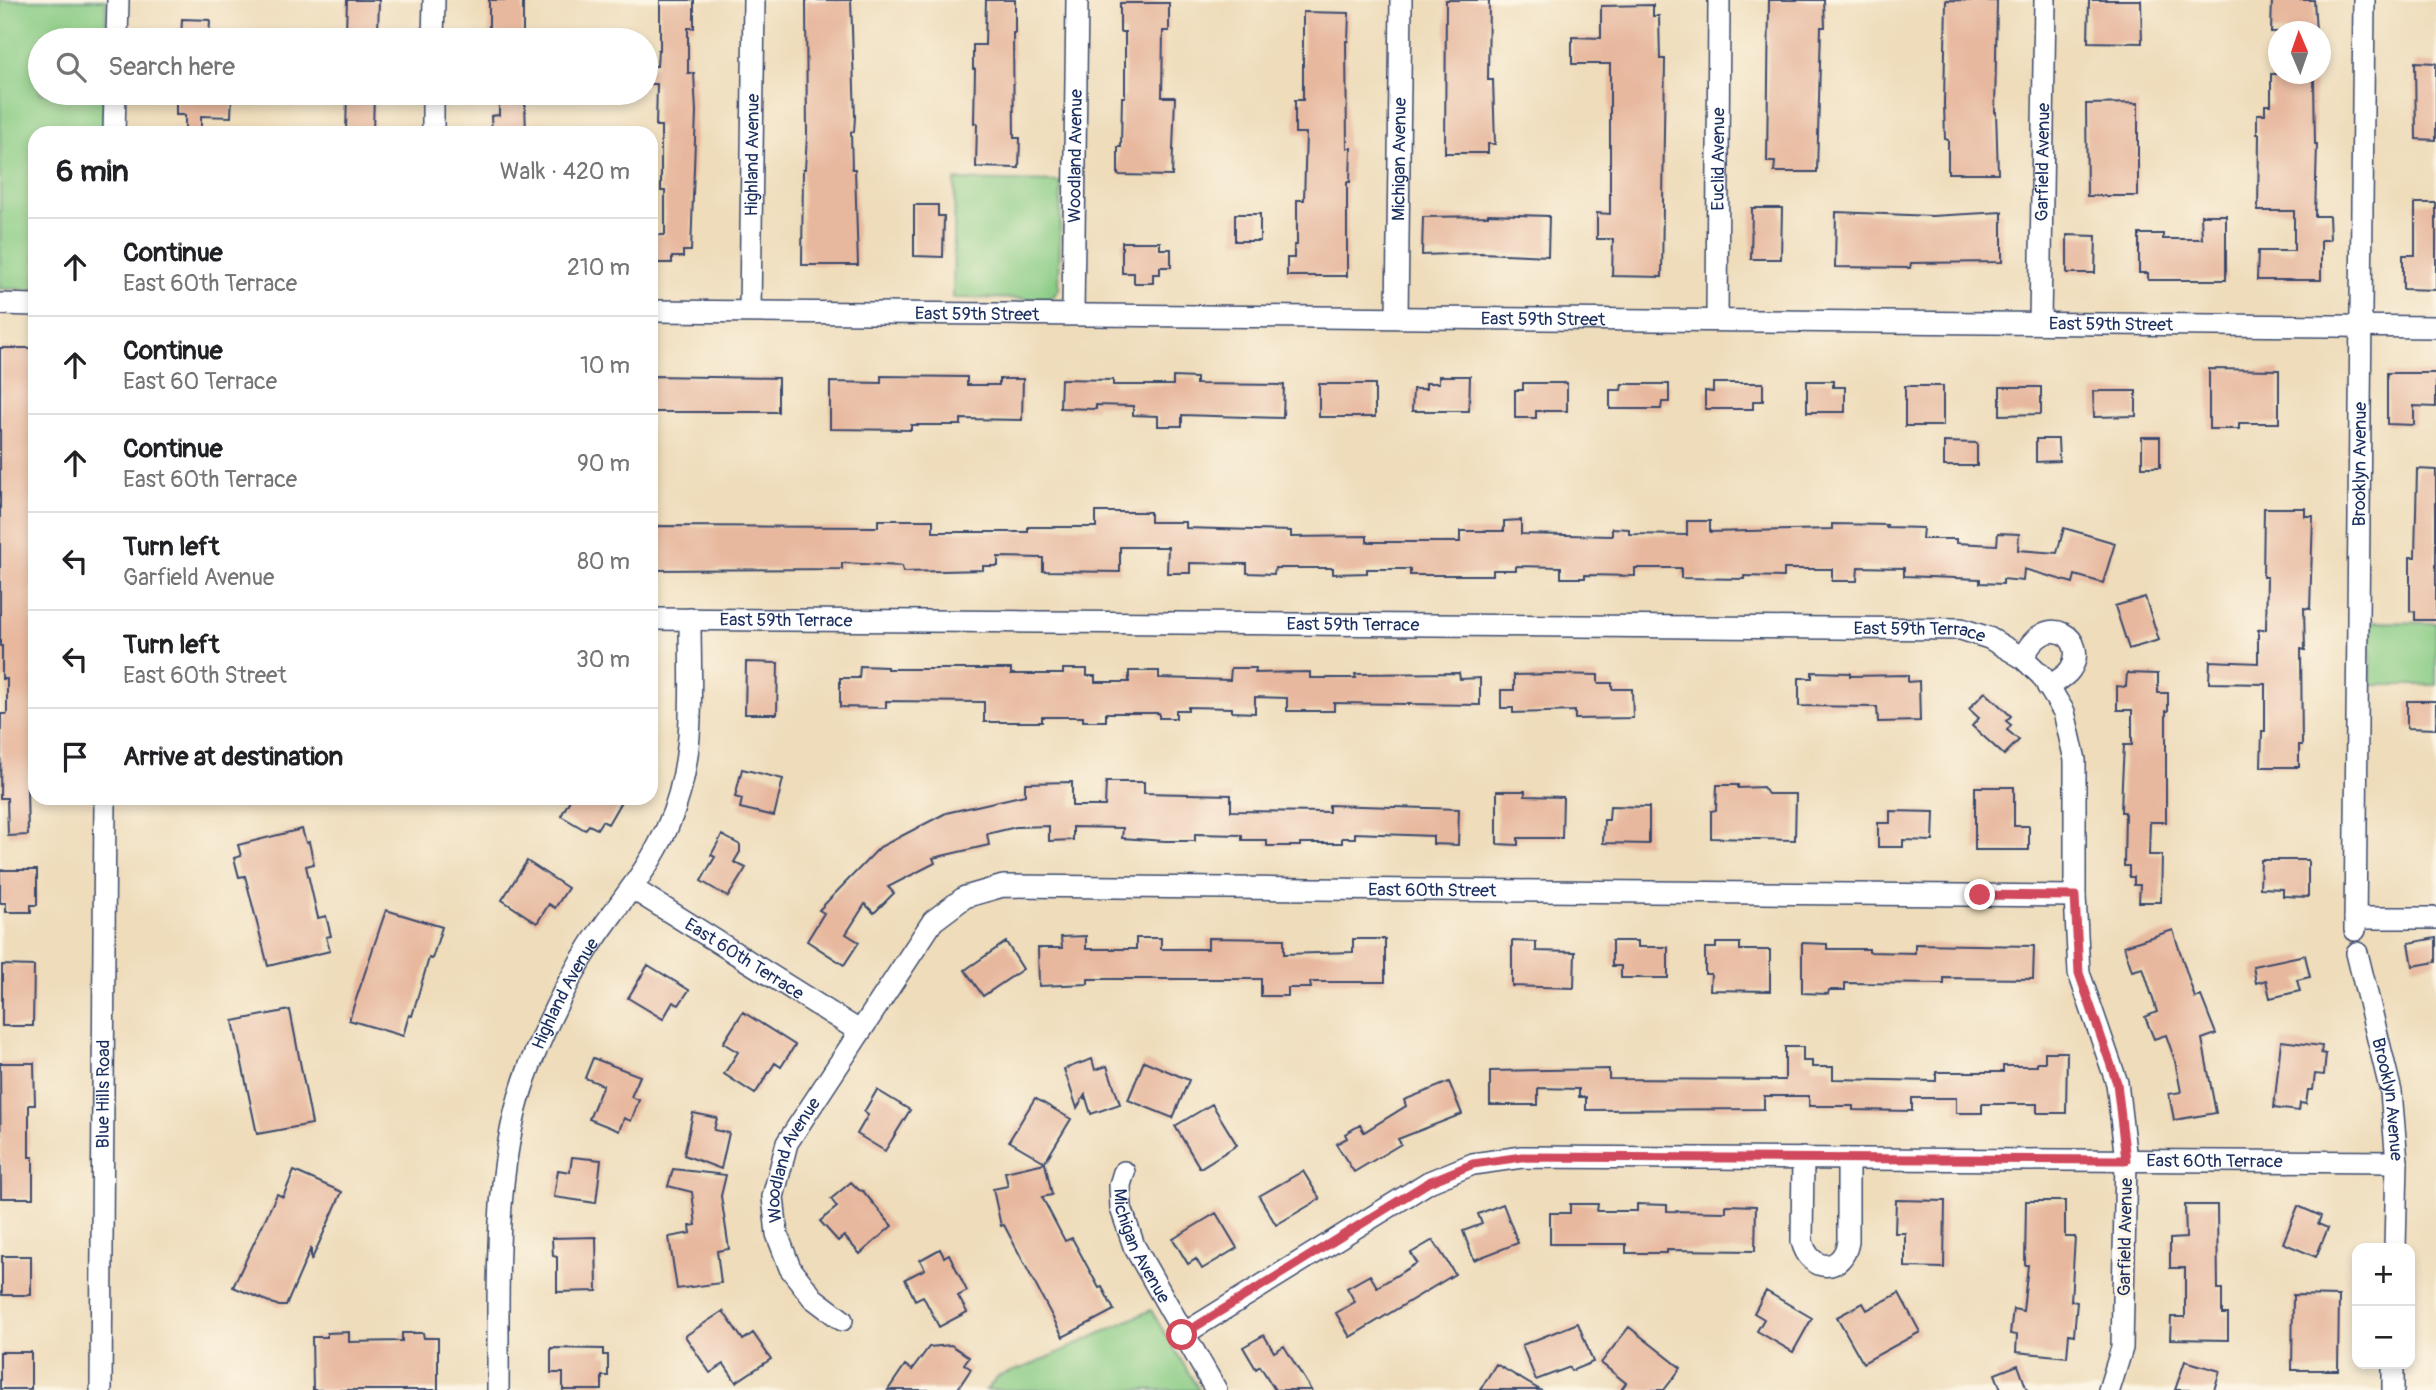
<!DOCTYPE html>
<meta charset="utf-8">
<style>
:root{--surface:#fff;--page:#f6f6f6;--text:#202124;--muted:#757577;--line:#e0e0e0}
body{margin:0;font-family:Pangolin,sans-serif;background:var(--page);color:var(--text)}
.controls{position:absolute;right:21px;bottom:21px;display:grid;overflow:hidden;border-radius:14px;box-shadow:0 4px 10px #0003}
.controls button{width:63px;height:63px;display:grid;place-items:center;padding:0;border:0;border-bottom:2px solid var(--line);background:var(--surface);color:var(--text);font:35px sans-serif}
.compass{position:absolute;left:2268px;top:21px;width:63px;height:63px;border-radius:50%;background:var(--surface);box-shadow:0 4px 10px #0003;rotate:358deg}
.stop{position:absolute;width:21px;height:21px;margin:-16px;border:5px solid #d1495b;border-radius:50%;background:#fff}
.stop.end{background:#d1495b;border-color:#fff;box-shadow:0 2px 7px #0008}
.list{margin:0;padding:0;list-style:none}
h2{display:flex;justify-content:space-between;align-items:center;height:91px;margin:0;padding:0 28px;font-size:30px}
h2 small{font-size:23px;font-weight:400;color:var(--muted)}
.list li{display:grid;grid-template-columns:46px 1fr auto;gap:21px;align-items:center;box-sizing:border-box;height:98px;padding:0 28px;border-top:2px solid var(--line)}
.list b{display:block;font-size:26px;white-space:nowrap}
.list p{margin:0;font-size:23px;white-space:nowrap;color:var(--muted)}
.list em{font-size:23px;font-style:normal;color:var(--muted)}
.icon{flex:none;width:38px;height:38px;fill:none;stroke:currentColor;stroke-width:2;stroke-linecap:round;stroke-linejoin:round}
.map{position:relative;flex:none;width:2436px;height:1390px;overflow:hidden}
.search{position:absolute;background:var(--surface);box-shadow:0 4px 10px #0003;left:28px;top:28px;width:630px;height:77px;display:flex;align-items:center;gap:18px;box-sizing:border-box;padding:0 24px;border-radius:38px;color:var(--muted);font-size:26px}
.panel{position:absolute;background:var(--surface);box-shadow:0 4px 10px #0003;left:28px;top:126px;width:630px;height:679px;border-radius:21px}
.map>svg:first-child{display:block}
.green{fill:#8acc85;stroke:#527e72;stroke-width:2}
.building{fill:#e7b89e}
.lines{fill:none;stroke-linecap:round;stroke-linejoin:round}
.minor-casing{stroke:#3b496c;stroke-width:24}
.minor{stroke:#fff;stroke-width:21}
.route{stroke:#d1495b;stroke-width:9}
.labels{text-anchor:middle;stroke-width:6;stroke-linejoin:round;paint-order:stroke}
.street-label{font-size:18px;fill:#1b2f5e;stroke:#fcf5e5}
</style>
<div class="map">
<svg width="2436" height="1390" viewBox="0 0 2436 1390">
<rect width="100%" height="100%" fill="#fcf5e5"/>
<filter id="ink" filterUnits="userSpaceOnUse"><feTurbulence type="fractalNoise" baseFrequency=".0143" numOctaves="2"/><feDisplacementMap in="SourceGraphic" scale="14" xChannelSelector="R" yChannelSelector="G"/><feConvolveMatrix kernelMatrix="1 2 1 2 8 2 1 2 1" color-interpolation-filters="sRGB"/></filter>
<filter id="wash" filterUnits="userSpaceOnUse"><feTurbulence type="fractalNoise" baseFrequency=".00686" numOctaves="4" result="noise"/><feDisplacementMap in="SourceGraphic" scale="28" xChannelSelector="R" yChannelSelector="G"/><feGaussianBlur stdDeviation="1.57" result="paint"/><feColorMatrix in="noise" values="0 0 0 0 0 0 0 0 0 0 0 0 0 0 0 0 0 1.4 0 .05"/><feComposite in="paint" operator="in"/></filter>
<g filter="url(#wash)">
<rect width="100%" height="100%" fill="#eedcba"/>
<!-- green -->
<path class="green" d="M0,0H106V40H40V93H105L104,133H35V289H0Z
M955,180L1061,182L1059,289L1051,299L953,298Z
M2371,622L2436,623V685H2371Z
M1151,1310L1199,1390H986L999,1376L1036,1363Z"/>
<g id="blocks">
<!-- building -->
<path class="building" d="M347,0H379L378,32L346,31Z
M489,0H523V40H489Z
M660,0H694V28H688V73H694L696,112L691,251H683V257H672V263H656V257H651V235H665V191H661V126H656L657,84H646V66H657L658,50H660Z
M806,0H851L855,117L854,132H851L852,169H855L858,265H802L803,169H805L807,136Z
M986,0H1015V33H1013L1014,138H1020L1019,168L976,167L977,123H974L975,69H973V45H985Z
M1446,0H1489L1488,80H1493L1495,144H1488V153H1445Z
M1769,0H1824L1825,27H1821L1817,172H1774L1775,162H1767Z
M1946,0L1997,1L1995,112H1996L1998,173H1948V140L1945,139L1944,103Z
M2089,0H2141L2142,43L2088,42Z
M2272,0H2314L2316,32H2271Z
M1120,3H1169V31H1163L1162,97H1175L1172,176L1118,175V147H1121L1122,97H1125V32H1120Z
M1653,5V16H1659L1660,59H1665L1662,277L1612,276L1613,239H1597V213L1610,214V64H1572V37L1601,38V6Z
M1303,12L1349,13L1348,41H1346L1347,148H1351L1350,182H1347V276H1287V258H1294V245H1297V200H1304L1306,133H1295V100H1303Z
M182,19L210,20L209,40H181Z
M2415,62L2436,63V140L2416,139Z
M2271,74H2306V80H2314L2315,144H2317L2315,216H2329L2330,240H2321V280H2257L2258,251H2294V211H2258L2259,134H2257V114H2265V105H2271Z
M176,93H232L231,117L201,116V132L185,131V115H176Z
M347,93H374L373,133H346Z
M525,103L526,133H492L491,116L499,115V104Z
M2138,103V196H2087L2086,104Z
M2415,203H2436V290L2403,289V255H2415Z
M914,205H938V216H944L943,257L914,256Z
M1752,208H1782L1781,259H1751Z
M1836,212L1932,216L2002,212V262L1911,263L1910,268L1835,267Z
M1235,214H1260V241H1235Z
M1488,214L1549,216L1548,256L1481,253L1422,255L1423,217L1488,216Z
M2201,215H2226V280H2148V273H2139V234H2163V239H2202Z
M2067,235L2096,236L2095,273H2067Z
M1122,242H1160V249H1171V267H1160V274H1153V283H1134V273H1122Z
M0,348H35L33,538H35V583H32V675H35V692H33V789H27L28,835L8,836L7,798H0L1,714H7V679H2V646H0Z
M2209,369L2279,370V423H2239V429H2209Z
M2387,373H2436V407L2414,406V425L2387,424Z
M651,376L778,378V412H651Z
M881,376L967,377V385H999V379H1023L1022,420L961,419V425H911V430L830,429V382L881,383Z
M1439,376H1470L1469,411H1412L1413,389H1426V383H1439Z
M1173,377L1196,378V384L1284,385L1283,418L1182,415V426H1158V416L1133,415V406L1096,405V409L1060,408L1061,379L1113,380V385H1173Z
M1807,381H1833V387H1845V412H1807Z
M1523,383H1567V411H1536V418H1515V390H1523Z
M1713,383H1763V401H1753V409H1705V391L1713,392Z
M1319,384H1375V417H1319Z
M1622,384H1669V402H1662L1661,409H1610V390H1621Z
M1905,386H1943V426H1905Z
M2000,387H2041V414L2000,415Z
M2093,391H2136V416L2094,417Z
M2142,437H2160V467H2142Z
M2036,439H2058L2059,461L2036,462Z
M1944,442L1977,443V466H1944Z
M2417,469L2436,470V620H2415V612L2410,611V557H2415Z
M2264,508H2305V516H2313L2310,609L2304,608L2305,650L2301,649L2302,745H2299V767H2261L2262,731H2265V684L2209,683L2210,661L2258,663V630L2266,629L2267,577H2263Z
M1096,512H1150V522H1186V528L1291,531V537L1367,536V542H1460V531H1504V521L1521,520V534L1612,536V528L1629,529V534L1687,535V521H1710V532L1832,529V524L1887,525L1886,527L1923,528L1922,539H1956V543L1997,545L1998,533L2019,534L2018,550L2057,553L2064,528L2115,543L2103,583L2075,575L2073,583L2024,569L2023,581L2003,579V584L1980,583V579L1904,576V568L1858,567L1857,581H1832V569H1784V577L1744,576V579L1681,578V568H1635V576L1585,575V578H1561V567L1516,566V570H1493V575H1410V569H1367V573L1333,574V568H1275L1274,574L1247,573V564L1190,563V573H1167L1168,547H1120V572L1043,571V558L998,557V566H983V570L903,572L902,566L842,563V569L651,570V526L878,527V520H933V532H1028V527H1096Z
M2145,597L2159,640L2129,649L2115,606Z
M746,662L778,663L777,714H745Z
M860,666L887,667V669H1011V674H1063V669H1087V676H1095V682H1129V671H1159V678L1230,680L1231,668H1256L1255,673L1310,672V678H1356L1355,674L1459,673L1460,679L1480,678V705L1334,703V711H1287V698L1255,697V713L1232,712V708L1188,707V710H1176V718H1159V713H1106V721H1083V717H1042V722H984V702L886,701V708L840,707V678H859Z
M1812,672L1850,673V676L1908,675V682L1919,681L1920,721L1878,722L1877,707L1799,706V678H1812Z
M2127,673L2158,674V693H2168V711H2166V822H2150L2149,855H2162L2161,902H2139L2140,885H2134V877H2129V866H2124L2125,812H2121L2122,783L2124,745H2132V710H2117V686L2126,687Z
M1557,674L1598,675V683H1612V689H1632L1633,718L1575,719V711L1513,713V708H1501V690H1514V675Z
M1985,692L2011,716L2006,721L2011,725L2007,730L2019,740L2004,755L1972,726L1979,718L1969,709Z
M2407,701H2436V729L2407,728Z
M742,769L783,779L774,816L740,808L742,799L735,797Z
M1072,782V806H1105L1106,782H1144V793L1231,795V811L1329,812V805L1459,809L1458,845L1433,844V836L1355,833V838H1342V843H1300V846H1267V840H1242V835L1195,834V841H1165L1122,838L1123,828L1073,827V840L1049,841V826L1016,827L987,834L989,845L933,858L935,863L888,887L894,893L874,913L865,904L846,934L859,942L844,965L807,941L824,913L819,910L880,847L946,813L1025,795V783Z
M1717,785H1738V788L1763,787L1768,794H1796L1795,840L1711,838V811L1716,810Z
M1975,787H2014V826H2029V850H1975Z
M1497,791H1525V796L1563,797L1562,838H1518V845L1497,844Z
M571,798H623L608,824L602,821L597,829L589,825L585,830L561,816Z
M1610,806L1649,807V844L1603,843L1604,820H1609Z
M1890,811L1934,812L1933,841L1903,840V847H1878V823H1890Z
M302,829L306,843L309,842L314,864L306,866L318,918L326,916L331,936L326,937L330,951L268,966L245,876L239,877L234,858L241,856L238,845Z
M722,835L740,845V852L734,862L746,868L728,897L701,881L715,857L711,855Z
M2261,860H2308V897L2283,896V889L2260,888Z
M527,861L568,888L555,908L549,904L537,923L502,900Z
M0,870H37V905H31V912H6V903H0Z
M386,910L442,927L432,959L429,958L412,1016L409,1015L403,1036L349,1020Z
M2173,930L2195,998L2201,996L2216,1034L2202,1039L2216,1113L2174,1120L2169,1094L2181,1092L2175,1061L2166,1035L2154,1039L2145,1017L2157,1012L2143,968L2132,971L2124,946Z
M1086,936V949H1136V938H1161V949H1208V938L1284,939V954L1353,952V939H1385V982H1310L1311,988H1288V996H1261V979H1088V984L1039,986L1038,948H1062L1061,937Z
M2436,938V962L2413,966L2409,943Z
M1512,941L1536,942V951L1575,952L1574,988L1512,986Z
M1612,941H1638V947H1668V978H1621V966H1612Z
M1006,942L1023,969L983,996L965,970Z
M1716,943H1740V950H1770V991L1710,990L1711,974H1705V948H1716Z
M1802,943L1827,944V949H1869V952L1915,953V944L2034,946L2033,979L1944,978V984L1845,983V990H1829L1828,994L1802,993Z
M2305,955L2310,977L2297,980L2300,991L2270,998L2266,980L2256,983L2253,966Z
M2,965L34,966L33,1026H2Z
M648,965L689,990L679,1005L673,1002L663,1019L628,998Z
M290,1010L312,1124L257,1134L233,1021Z
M743,1012L795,1045L781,1067L775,1063L755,1094L724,1074L738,1052L723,1043Z
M2281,1041L2322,1046L2321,1053L2326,1054L2324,1075L2315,1074L2313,1090H2308L2306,1104L2300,1103L2299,1111L2274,1108Z
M1785,1047H1803V1061H1812V1067H1833V1079L1936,1081V1072H2003V1066H2037V1062H2045V1052H2067L2066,1113H2037V1104H1982V1113H1956V1098H1912V1111L1853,1110V1106H1809V1096H1764V1109L1586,1110V1097H1579V1089L1538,1088V1105H1490V1071L1609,1069V1079L1785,1080Z
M593,1058L640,1076L631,1097L639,1100L631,1121L624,1118L619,1131L589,1119L603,1085L585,1078Z
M1092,1059L1095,1070L1107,1066L1120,1104L1091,1114L1085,1095L1077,1108L1064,1069Z
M1144,1061L1189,1080L1173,1118L1128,1100Z
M0,1063H34L35,1105H29V1157H33V1198H1Z
M1449,1082L1462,1114L1398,1139L1401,1144L1354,1172L1336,1144L1347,1138L1345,1134L1360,1125L1364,1132L1406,1106L1404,1100Z
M877,1090L910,1110L885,1151L857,1134L868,1115L864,1112Z
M1035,1098L1071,1119L1045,1162L1009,1141Z
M1212,1104L1237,1145L1200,1168L1175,1126Z
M693,1113L717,1118L714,1130L729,1133L721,1169L684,1155Z
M572,1157L601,1160L596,1203L554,1197L558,1170L570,1172Z
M1045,1163L1052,1195L1042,1197L1065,1241L1072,1238L1099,1288L1102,1287L1114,1310L1063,1337L1004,1225L1001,1226L993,1189L1008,1186L1005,1172Z
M673,1169L726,1175L721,1196L729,1249L717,1251L721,1283L677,1289L669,1237L691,1233L690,1226L696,1225L692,1192L668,1186Z
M294,1171L342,1192L311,1261V1248L286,1306H279L233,1287L277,1194L283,1197Z
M1303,1171L1320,1199L1276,1225L1259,1196Z
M851,1182L859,1190L863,1191L892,1226L860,1254L844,1236L838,1241L820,1221L837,1207L831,1199Z
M1896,1200L1945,1201L1944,1268L1905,1267V1233H1895Z
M2026,1201H2065V1237H2075L2071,1301L2077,1302L2074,1335L2069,1334L2067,1357L2016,1352L2017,1335L2010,1334L2013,1309L2023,1311L2028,1265H2025Z
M1503,1204L1518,1243L1474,1260L1463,1231L1482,1224L1478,1214Z
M1570,1204H1598L1597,1211H1637V1204L1667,1205V1211L1726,1212V1205L1756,1206L1755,1251L1667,1250V1253H1626V1244H1550V1213H1570Z
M2185,1205H2217L2218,1289H2222V1314H2228V1340L2170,1339L2171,1317H2185V1268H2170V1239L2186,1238Z
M2298,1206L2321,1216L2318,1224L2328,1228L2316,1257L2283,1243Z
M1216,1213L1237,1248L1202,1269L1196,1259L1188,1264L1173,1239Z
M596,1237L597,1291L557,1292V1257L553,1256L552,1238Z
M1433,1240L1455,1274L1350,1337L1336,1313L1355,1302L1347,1288L1370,1275L1377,1287L1417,1263L1411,1253Z
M940,1249L944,1257L949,1254L967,1291L958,1296L967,1312L939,1327L923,1296L915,1300L905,1279L925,1269L920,1260Z
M2,1256H31V1295H2Z
M1766,1291L1812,1318L1793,1352L1757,1331L1764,1319L1754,1313Z
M1899,1293L1920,1332L1863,1363L1837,1317L1863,1303L1867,1310Z
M2293,1295L2339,1296L2338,1370H2292Z
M723,1311L743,1340L753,1333L771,1359L736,1382L724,1364L710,1373L685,1336Z
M1578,1323L1593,1362L1571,1371L1570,1367L1536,1380L1522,1345Z
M1629,1327L1681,1368L1664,1390H1621L1626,1383L1601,1363Z
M349,1332V1342L402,1341V1333H423L424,1338H438V1390H313L312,1337H327V1333Z
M1264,1335L1274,1352L1284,1346L1311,1390H1275L1260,1366L1256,1369L1243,1347Z
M951,1345L969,1357L964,1364L971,1369L957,1390H888L905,1365L912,1370L929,1347Z
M551,1348L603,1349V1355H608V1376H602V1390H563V1373H551Z
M0,1352H31V1389H0Z
M2185,1361L2220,1371L2214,1390H2175Z
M1496,1364L1540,1390H1480Z
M2018,1365L2027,1390H2001L1995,1374Z"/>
</g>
</g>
<g filter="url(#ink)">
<use href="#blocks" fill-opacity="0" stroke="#3b496c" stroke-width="2"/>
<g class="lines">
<!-- minor casing -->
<g class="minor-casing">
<g id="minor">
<path d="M117,40L118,0"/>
<path d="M433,40L434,0"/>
<path d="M114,133L115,93"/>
<path d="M433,133V93"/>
<path d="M0,304L35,305"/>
<path id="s1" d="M651,311L2436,327"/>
<path id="s2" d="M750,311L754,0"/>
<path id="s3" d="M1073,314L1077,0"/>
<path id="s4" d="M1397,317L1401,0"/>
<path id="s5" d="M1717,320L1719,0"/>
<path id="s6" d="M2040,323L2045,0"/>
<path id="s7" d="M651,619L1961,629L1989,638L2023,658L2042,676L2064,712L2075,760V896L2079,973L2117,1083L2126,1160L2122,1348L2109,1390"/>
<path d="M2023,658C2046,607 2091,640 2070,670C2065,677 2055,682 2048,687"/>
<path id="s8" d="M632,888L859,1031"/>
<path d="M2355,918H2436"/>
<path id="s9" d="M2355,930L2364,0"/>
<path id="s10" d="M2357,953L2391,1092L2397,1162L2395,1248"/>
<path d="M1803,1158L1802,1241C1810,1273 1842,1274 1848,1242V1159"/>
<path id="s11" d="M1124,1172L1120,1185L1121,1208L1134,1246L1216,1390"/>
<path id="s12" d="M842,1320L813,1298L790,1268L777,1234L773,1197L787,1143L933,921L965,897L1003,886L2075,896"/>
<path id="s13" d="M1182,1335L1429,1182L1473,1164L1522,1157L2397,1162"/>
<path id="s14" d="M101,1390L105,798"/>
<path id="s15" d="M498,1390C499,1285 491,1164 530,1065C547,1023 567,981 592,943C617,905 649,870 667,828C697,762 690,690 690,619"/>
<path d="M2393,1390V1364"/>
</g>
</g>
<!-- minor -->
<use href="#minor" class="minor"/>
</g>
</g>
<g class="lines" filter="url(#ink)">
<!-- route -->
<path class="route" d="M1182,1335L1429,1182L1473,1164L1522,1157L2126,1160L2117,1083L2079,973L2075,896L1980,895"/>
</g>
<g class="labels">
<!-- street labels -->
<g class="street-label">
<text dy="6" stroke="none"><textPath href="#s2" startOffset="156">Highland Avenue</textPath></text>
<text dy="6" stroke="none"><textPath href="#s3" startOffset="158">Woodland Avenue</textPath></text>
<text dy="6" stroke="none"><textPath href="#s4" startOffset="158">Michigan Avenue</textPath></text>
<text dy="6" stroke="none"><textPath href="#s5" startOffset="161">Euclid Avenue</textPath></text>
<text dy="6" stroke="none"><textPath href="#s6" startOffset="161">Garfield Avenue</textPath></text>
<text dy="6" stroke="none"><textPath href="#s1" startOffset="326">East 59th Street</textPath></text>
<text dy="6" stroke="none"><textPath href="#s1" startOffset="892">East 59th Street</textPath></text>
<text dy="6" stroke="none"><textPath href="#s1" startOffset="1460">East 59th Street</textPath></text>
<text dy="6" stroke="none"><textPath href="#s9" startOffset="466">Brooklyn Avenue</textPath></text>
<text dy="6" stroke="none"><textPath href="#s7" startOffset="135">East 59th Terrace</textPath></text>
<text dy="6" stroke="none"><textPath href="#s7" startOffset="702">East 59th Terrace</textPath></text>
<text dy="6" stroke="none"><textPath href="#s7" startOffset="1269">East 59th Terrace</textPath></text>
<text dy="6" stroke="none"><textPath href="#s12" startOffset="978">East 60th Street</textPath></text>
<text dy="6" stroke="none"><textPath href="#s8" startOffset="133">East 60th Terrace</textPath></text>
<text dy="6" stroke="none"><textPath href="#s15" startOffset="408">Highland Avenue</textPath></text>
<text dy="6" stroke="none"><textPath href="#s14" startOffset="296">Blue Hills Road</textPath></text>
<text dy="6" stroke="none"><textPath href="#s10" startOffset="150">Brooklyn Avenue</textPath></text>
<text dy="6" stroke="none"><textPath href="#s12" startOffset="189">Woodland Avenue</textPath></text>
<text dy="6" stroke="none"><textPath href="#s13" startOffset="1080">East 60th Terrace</textPath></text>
<text transform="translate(2125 1237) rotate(-89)" y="6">Garfield Avenue</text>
<text dy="6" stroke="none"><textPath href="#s11" startOffset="79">Michigan Avenue</textPath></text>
</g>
</g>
</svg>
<div class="controls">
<button>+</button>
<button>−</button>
</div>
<svg class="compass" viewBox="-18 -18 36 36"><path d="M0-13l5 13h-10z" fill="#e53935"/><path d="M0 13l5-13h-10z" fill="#757577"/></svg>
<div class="stop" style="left:1182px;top:1335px"></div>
<div class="stop end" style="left:1980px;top:895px"></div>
<div class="search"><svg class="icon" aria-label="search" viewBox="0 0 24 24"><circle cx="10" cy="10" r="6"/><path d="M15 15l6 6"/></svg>Search here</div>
<section class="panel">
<h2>6 min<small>Walk · 420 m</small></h2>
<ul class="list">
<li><svg class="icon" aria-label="ahead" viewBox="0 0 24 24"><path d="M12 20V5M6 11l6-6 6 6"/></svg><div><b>Continue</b><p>East 60th Terrace</p></div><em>210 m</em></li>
<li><svg class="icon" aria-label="ahead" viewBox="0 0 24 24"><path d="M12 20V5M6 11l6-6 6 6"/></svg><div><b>Continue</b><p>East 60 Terrace</p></div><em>10 m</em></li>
<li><svg class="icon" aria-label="ahead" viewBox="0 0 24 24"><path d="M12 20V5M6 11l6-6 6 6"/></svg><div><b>Continue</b><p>East 60th Terrace</p></div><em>90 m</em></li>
<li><svg class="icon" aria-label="left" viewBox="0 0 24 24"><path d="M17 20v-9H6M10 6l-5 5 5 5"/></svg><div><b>Turn left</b><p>Garfield Avenue</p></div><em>80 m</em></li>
<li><svg class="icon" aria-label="left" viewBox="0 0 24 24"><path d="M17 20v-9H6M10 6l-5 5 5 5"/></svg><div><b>Turn left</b><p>East 60th Street</p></div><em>30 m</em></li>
<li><svg class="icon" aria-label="arrive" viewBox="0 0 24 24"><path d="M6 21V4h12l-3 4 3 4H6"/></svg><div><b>Arrive at destination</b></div></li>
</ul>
</section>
</div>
